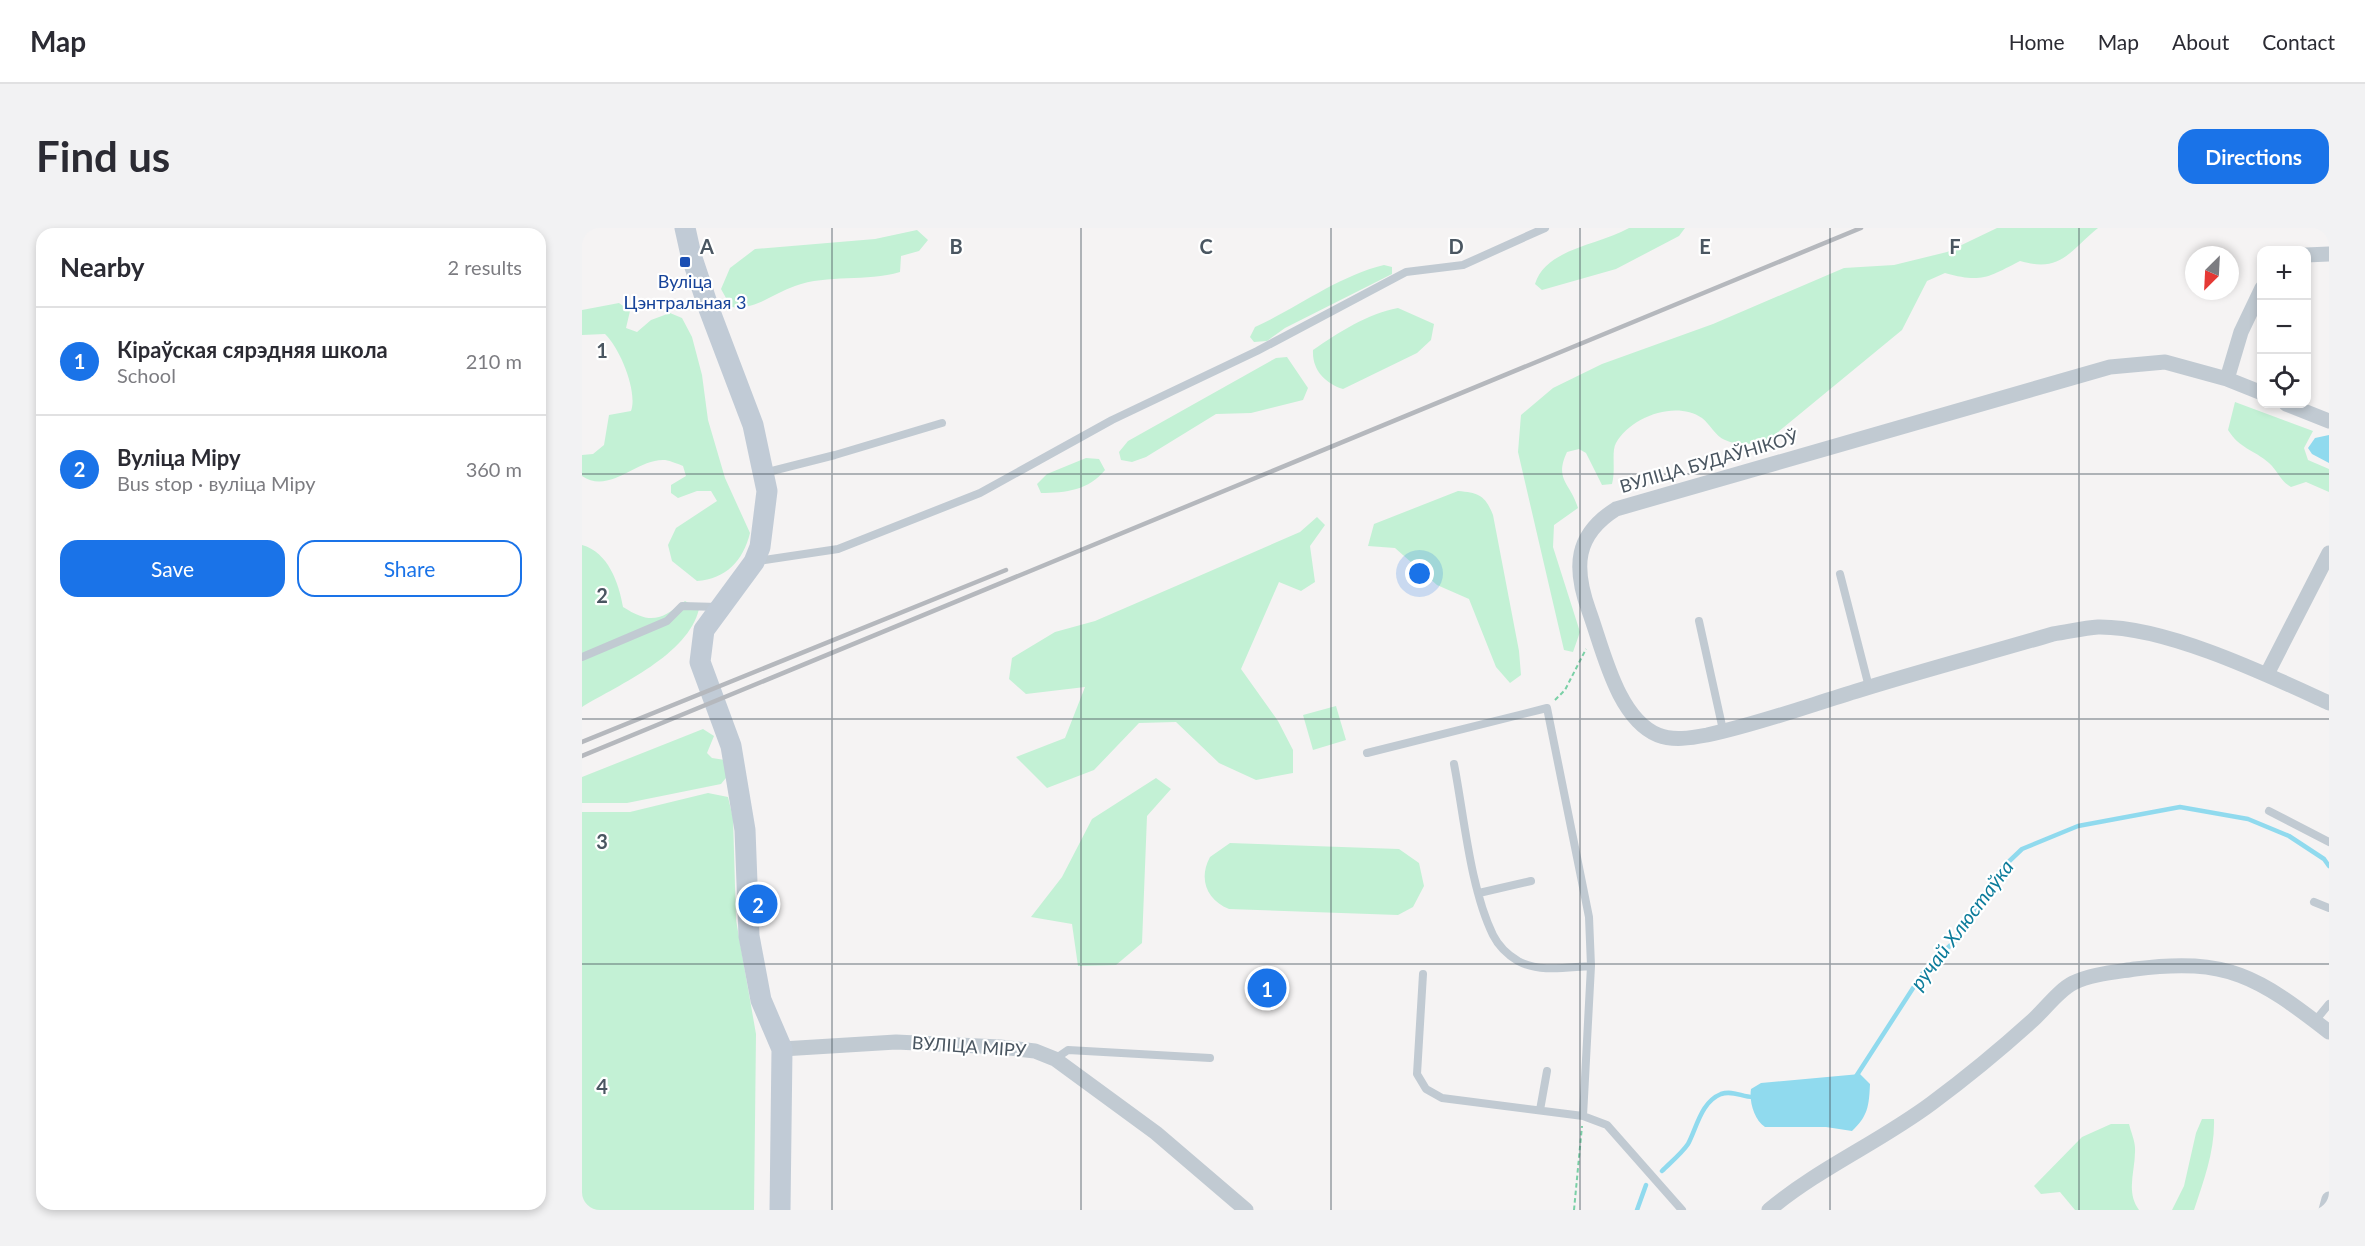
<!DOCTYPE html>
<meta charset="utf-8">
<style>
:root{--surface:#fff;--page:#f2f2f3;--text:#2b2b33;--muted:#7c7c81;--line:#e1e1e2;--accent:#1a73e8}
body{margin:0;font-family:Lato,sans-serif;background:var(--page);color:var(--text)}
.controls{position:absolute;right:18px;top:18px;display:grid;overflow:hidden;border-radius:12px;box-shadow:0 3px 9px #0003}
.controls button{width:54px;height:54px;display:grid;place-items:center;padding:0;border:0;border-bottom:2px solid var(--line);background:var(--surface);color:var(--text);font:30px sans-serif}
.compass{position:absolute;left:1603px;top:18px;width:54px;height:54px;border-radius:50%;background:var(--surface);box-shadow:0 3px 9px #0003;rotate:204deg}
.you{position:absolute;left:838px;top:346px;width:21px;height:21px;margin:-15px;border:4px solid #fff;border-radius:50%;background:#1a73e8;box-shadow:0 0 0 9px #1a73e833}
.badge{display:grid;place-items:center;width:39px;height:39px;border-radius:50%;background:var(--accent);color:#fff;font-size:20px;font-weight:700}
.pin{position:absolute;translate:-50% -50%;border:3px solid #fff;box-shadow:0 2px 6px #0006}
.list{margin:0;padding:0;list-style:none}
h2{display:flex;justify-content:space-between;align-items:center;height:78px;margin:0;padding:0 24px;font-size:26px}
h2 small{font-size:20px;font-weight:400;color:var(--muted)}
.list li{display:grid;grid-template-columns:39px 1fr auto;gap:18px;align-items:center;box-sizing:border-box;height:108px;padding:0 24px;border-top:2px solid var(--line)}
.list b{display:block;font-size:22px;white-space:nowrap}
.list p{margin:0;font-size:20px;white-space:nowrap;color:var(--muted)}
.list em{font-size:20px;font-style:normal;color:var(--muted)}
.actions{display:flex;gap:12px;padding:18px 24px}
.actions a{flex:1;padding:14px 0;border:2px solid var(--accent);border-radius:18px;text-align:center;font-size:21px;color:var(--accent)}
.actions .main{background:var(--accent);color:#fff}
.icon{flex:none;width:33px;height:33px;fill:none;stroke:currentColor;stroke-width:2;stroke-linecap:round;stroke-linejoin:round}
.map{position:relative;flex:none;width:1747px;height:982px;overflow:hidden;border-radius:18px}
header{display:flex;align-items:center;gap:36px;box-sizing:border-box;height:84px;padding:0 30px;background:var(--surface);border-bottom:2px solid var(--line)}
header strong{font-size:28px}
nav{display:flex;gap:33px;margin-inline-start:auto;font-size:21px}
.intro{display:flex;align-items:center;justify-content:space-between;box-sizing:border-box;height:144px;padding:0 36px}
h1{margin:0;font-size:42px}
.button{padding:15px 27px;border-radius:18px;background:var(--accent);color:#fff;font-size:21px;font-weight:700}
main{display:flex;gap:36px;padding:0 36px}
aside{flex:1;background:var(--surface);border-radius:18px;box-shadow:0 3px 9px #0003}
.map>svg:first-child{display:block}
.green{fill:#c3f1d5}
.water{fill:#90daee}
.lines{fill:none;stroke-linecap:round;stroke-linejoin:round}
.stream{stroke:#90daee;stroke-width:4.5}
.path{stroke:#7ad0a6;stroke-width:2;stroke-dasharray:4.5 3;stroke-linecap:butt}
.lane{stroke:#c1cad2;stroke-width:8}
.street{stroke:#c1cad2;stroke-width:15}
.secondary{stroke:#c1cbd6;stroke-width:21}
.rail{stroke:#b5b8bd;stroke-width:4.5}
.grid{fill:none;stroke:#4a5661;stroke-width:1.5;stroke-opacity:0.55}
.transit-dot{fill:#1a4fb4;stroke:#fff;stroke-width:2}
.labels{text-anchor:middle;stroke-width:4.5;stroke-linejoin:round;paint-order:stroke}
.transit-label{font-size:18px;fill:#164399;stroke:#fff}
.street-label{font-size:18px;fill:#4a5661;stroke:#fff}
.water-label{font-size:20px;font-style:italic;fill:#0c7c9b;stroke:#fff}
.grid-label{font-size:20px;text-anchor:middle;font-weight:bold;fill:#4a5661;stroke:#fff;stroke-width:4.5;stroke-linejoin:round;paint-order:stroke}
</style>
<header>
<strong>Map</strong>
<nav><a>Home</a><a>Map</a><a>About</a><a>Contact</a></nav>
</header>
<div class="intro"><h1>Find us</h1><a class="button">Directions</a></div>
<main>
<aside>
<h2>Nearby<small>2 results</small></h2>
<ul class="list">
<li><span class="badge">1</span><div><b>Кіраўская сярэдняя школа</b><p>School</p></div><em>210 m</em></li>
<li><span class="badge">2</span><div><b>Вуліца Міру</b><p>Bus stop · вуліца Міру</p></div><em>360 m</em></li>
</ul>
<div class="actions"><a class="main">Save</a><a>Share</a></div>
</aside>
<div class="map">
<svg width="1747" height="982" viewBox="0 0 1747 982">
<rect width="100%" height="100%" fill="#f5f3f3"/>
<!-- green -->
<path class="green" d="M1047,0H1103L1097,8L1034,41L960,62L953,56C964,20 1018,17 1047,0Z
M1415,0H1516C1487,23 1480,45 1438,33C1405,50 1399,55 1363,45L1345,53L1320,102L1184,214C1168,216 1157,218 1143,212C1133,208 1128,196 1120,190C1093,172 1049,189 1034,215C1029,224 1034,242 1030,256L1020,257L1004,225L997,221L985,224C972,252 988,254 996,280L972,297L971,319L998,404L991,424L982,422L936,224L939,187L971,160L1020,136L1131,96L1262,40L1312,37L1365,24Z
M335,2L346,12L337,23L319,28L318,44C284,54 246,46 213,58C190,66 174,82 149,79L139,61L148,40L173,21L293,11Z
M802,37L810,39V46L703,100L685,113L672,114L668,109L673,99C715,80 756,48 802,37Z
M37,75L48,83L44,100L55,104L69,92L88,85L100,90L110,109L120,147L126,192L143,250L168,305C161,333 144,351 115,353L90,333L86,317L94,300L135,273L129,263H115L96,270L89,265V257L104,248L101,238C96,236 89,233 83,232C55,230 28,267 0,248V227L11,226L22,217L27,187L49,183C56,164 38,120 23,106L0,107V82Z
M816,80L852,96L849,112L835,125L761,161C743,155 730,142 731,122C757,104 785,86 816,80Z
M705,129L726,160L721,172L669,185L634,186L564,229L550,234L539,232L537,224L546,213L694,130Z
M1653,174L1731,203L1722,220L1726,232L1747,241V264L1724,254L1709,259C1698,253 1696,243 1687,235C1671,221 1658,221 1646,202Z
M504,230L517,231L523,242C507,262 484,265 459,265L455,256L465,246Z
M876,263C897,265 903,267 911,287L937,423L939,447L928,455L914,439L887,371L855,357L813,320L786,318L792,296Z
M735,289L743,297L728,318L733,354L719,363L697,354L659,441L696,493L711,522V545L674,552L637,535L594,494L557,495L512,542L465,560L434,529L483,510L503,459L444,466L427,451L430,430L473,404L513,393L594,358L718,304Z
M0,317C26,324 37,355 41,379C68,396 78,393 103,373L117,381C106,427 38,456 0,479Z
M754,478L764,512L731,522L721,487Z
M121,501L132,508L125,525L130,530L143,532L148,545L139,556L45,575H0V549Z
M574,550L589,561L565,588L560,715L534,737L496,738L490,696L449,689L480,649L510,591Z
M126,565L146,569L151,590L154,692L174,806L172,982H0V584H48Z
M648,615L817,621L837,635L842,658L831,679L816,687L647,681C625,672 616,651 628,629Z
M1620,891H1632C1633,923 1622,952 1612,982H1590L1602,958L1614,905Z
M1529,896H1547C1549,904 1553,913 1553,920C1554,942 1543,963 1557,982H1493L1478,964L1459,966L1452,958L1500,909Z"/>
<!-- water -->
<path class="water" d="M1747,207V235L1730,226L1726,220L1733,210Z
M1278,846L1288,856C1287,878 1286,888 1270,903L1244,899H1183C1172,892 1167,873 1169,861L1179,855Z"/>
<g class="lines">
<!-- stream -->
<path class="stream" d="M1273,850L1344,740L1372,714L1418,642L1440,621L1496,598L1598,579L1666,591L1707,608L1742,631L1747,638
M1080,943C1088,935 1100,925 1106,916C1115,899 1119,874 1139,866C1151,862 1160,869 1171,869
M1055,982L1064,957"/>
<!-- path -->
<path class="path" d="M973,472L983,462L1004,421
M992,982L1000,898"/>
<!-- lane -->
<path class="lane" d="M182,245L253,227L360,195
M176,333L256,321L398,265L530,192L675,123L824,44L881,37L963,0
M1258,346L1287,459
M1117,393L1141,502
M0,429L85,393L100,378L136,379
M785,525L965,480L1007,689L1009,738L1001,888
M872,536C882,587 888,660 911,707C916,717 926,727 936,733C958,745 986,739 1009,738
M1687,583L1747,614
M897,665L949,653
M1732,674L1747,680
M841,746L835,846L844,861L860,870L1001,888L1025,897L1100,982
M1733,793L1747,776
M473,831L486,822L628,830
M958,882L965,843"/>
<!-- street -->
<path class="street" d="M1724,27L1747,26
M1645,151L1659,104L1680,60
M1680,165L1645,151L1583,134L1528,139L1034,281C993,307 991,339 1007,383C1021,421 1035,490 1076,507C1091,513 1109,510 1125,507C1177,496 1228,477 1278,462C1342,442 1407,425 1471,406C1486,404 1501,400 1516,399C1584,398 1686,447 1747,475
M1704,176L1747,193
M1685,446L1747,325
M200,821L314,814L418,819L453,823L473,831L574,905L664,982
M1187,982C1237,940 1298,914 1350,875C1385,849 1419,821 1451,792C1463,781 1477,762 1491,755C1509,746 1534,744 1553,741C1646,729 1676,749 1747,804
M1744,982L1747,971"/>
<!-- secondary -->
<path class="secondary" d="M103,0L109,27L127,81L171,197L185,263L178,319L172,334L122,402L118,434L149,518L163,602L167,708L179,772L200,821L198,982"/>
<!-- rail -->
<path class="rail" d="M0,514L424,342
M0,528L1279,0"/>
</g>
<!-- grid -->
<path class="grid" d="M250,0V982M499,0V982M749,0V982M998,0V982M1248,0V982M1497,0V982M0,246H1747M0,491H1747M0,736H1747"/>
<!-- markers -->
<rect class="transit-dot" x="97" y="28" width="12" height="12" rx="3"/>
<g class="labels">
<!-- transit labels -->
<g class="transit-label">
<text x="103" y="60">Вуліца<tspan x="103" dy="21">Цэнтральная 3</tspan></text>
</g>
<!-- street labels -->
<g class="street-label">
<text transform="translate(1127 234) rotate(-16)" y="6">ВУЛІЦА БУДАЎНІКОЎ</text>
<text transform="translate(387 819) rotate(4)" y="6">ВУЛІЦА МІРУ</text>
</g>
<!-- water labels -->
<g class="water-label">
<text transform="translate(1380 697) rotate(-53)" y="7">ручай Хлюстаўка</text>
</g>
</g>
<g class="grid-label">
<text x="125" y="26">A</text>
<text x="374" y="26">B</text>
<text x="624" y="26">C</text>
<text x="874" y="26">D</text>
<text x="1123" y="26">E</text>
<text x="1373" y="26">F</text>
<text x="20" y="130">1</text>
<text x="20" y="375">2</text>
<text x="20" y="621">3</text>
<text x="20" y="866">4</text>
</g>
</svg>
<div class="controls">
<button>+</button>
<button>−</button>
<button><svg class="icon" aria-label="locate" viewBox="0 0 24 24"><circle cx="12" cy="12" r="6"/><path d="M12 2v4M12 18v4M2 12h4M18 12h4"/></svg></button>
</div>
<svg class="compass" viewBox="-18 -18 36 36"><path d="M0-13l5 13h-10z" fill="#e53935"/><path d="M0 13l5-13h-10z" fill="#7c7c81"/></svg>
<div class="you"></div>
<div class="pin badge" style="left:685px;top:760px">1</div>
<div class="pin badge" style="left:176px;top:676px">2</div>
</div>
</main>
